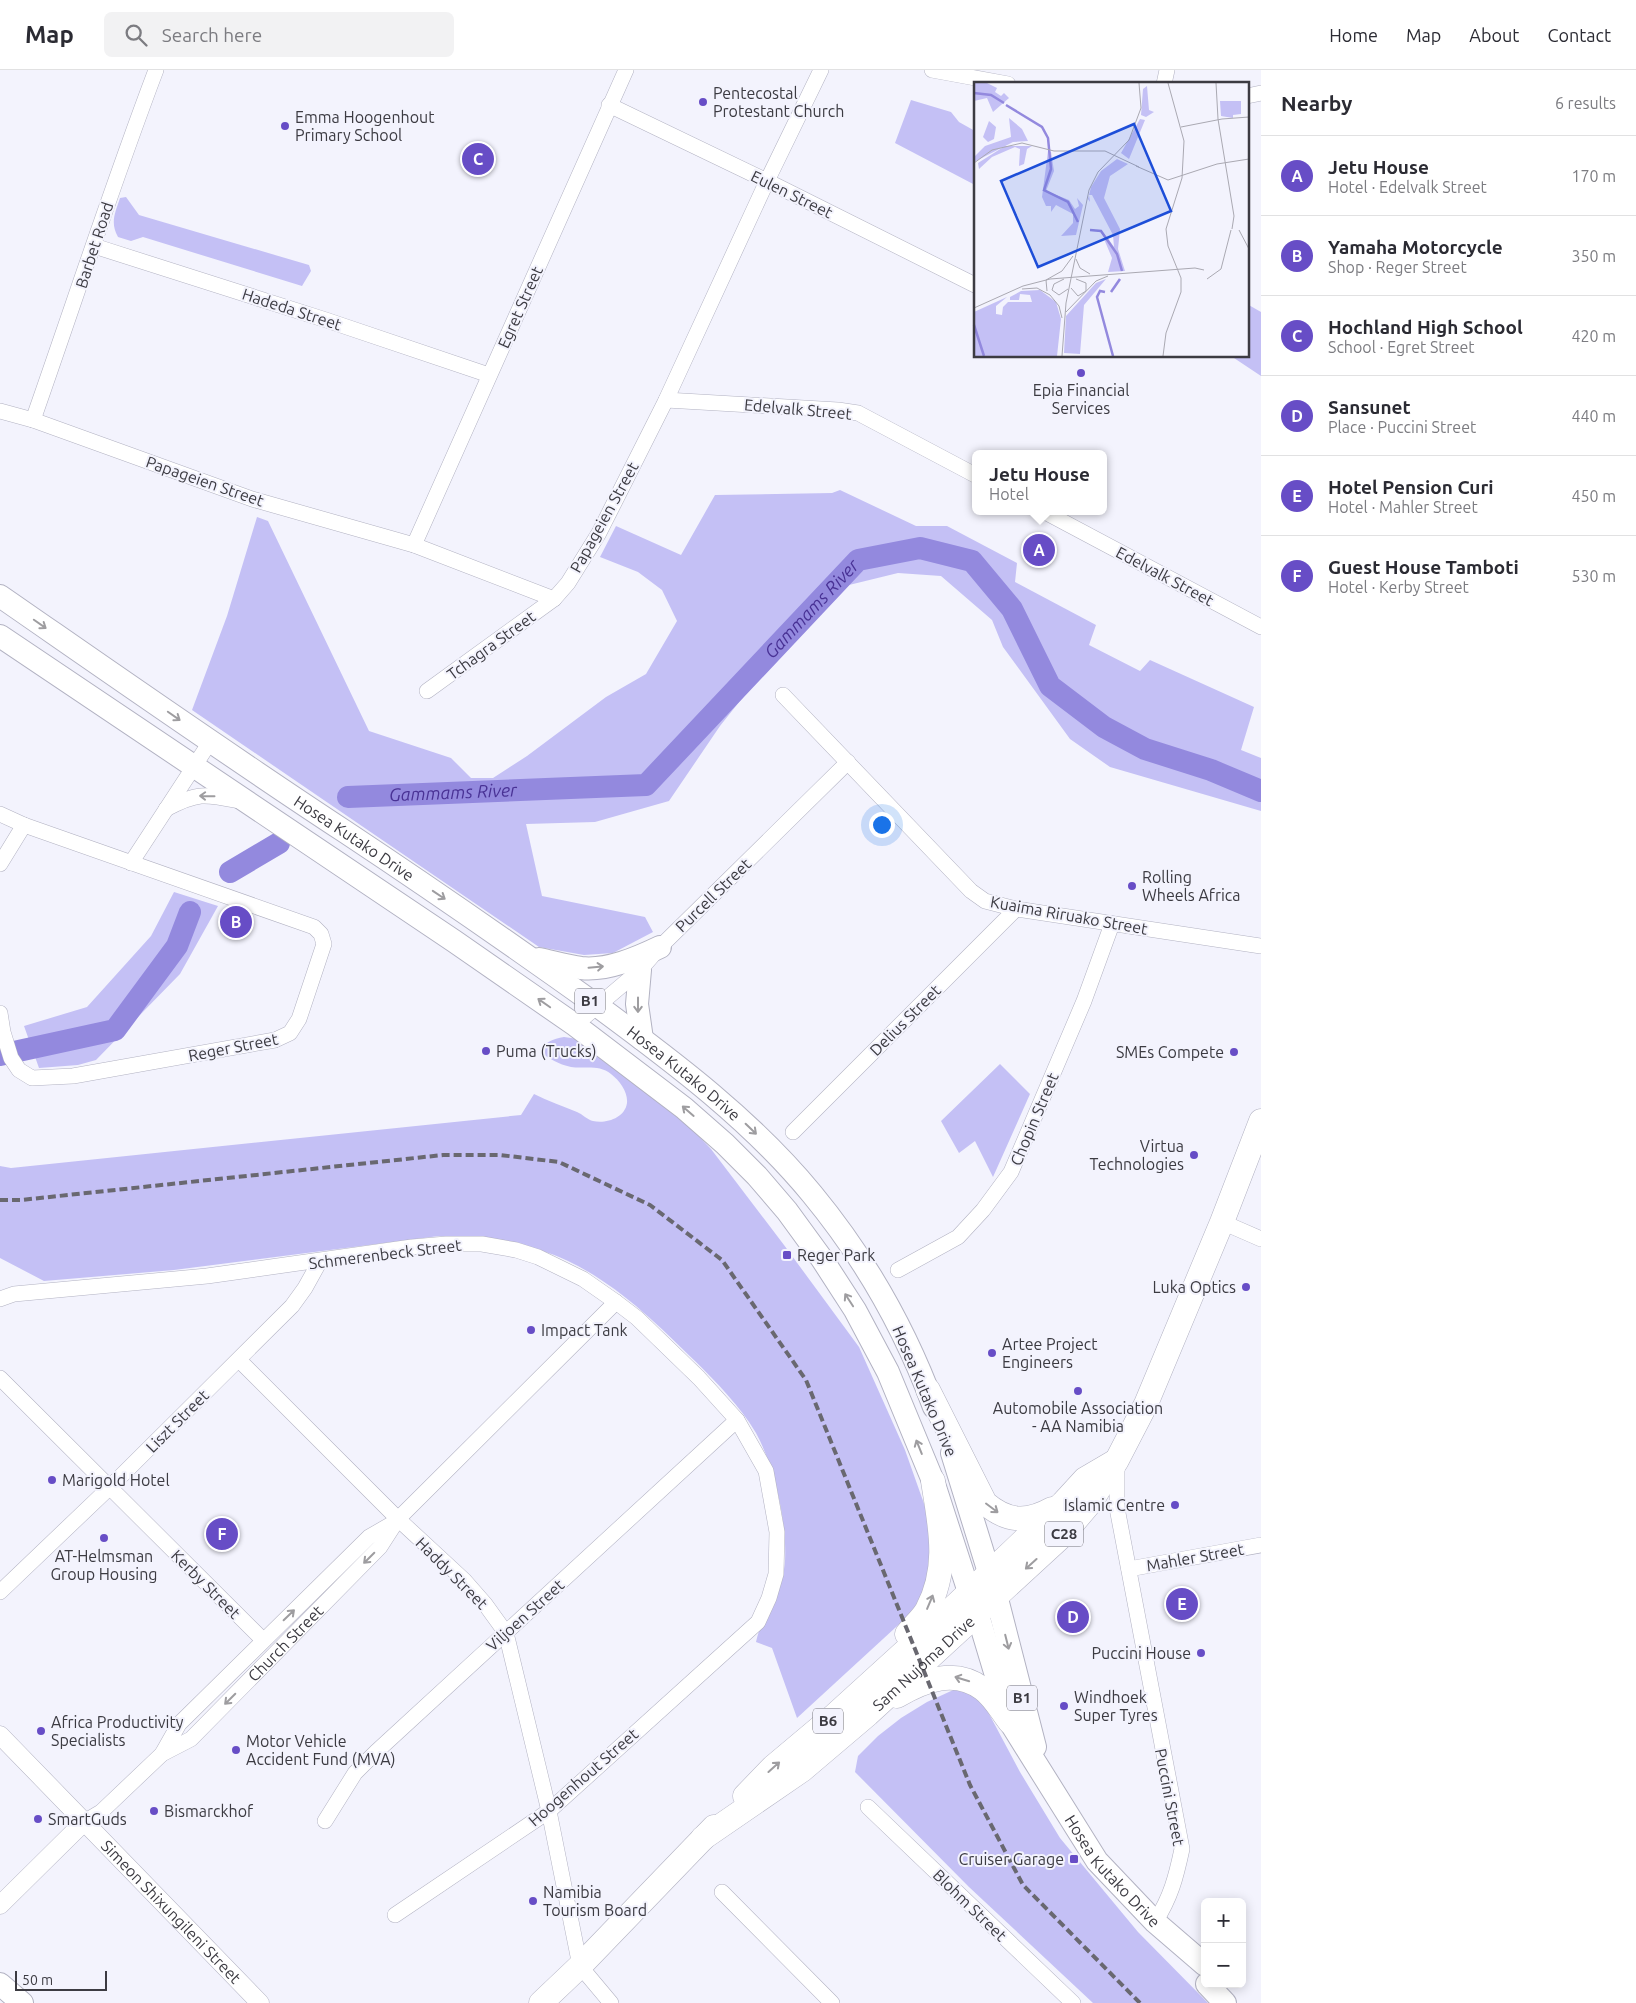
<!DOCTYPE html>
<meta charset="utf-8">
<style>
:root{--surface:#fff;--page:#f2f2f3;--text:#2b2b33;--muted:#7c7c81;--line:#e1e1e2;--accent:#674dc6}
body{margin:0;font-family:Ubuntu,sans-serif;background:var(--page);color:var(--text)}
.controls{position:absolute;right:15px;bottom:15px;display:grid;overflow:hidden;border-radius:8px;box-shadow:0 2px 12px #0003}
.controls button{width:45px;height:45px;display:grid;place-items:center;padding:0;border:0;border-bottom:1px solid var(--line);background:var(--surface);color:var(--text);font:25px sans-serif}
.scale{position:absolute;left:15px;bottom:12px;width:92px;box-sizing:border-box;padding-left:5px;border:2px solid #3c3b42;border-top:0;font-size:14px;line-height:18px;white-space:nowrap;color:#3c3b42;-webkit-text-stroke:4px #f3f3fd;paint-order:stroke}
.you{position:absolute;left:881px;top:754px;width:18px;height:18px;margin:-12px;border:4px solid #fff;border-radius:50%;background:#1a73e8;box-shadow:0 0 0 8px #1a73e833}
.badge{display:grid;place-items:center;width:32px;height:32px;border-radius:50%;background:var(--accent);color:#fff;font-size:16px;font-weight:700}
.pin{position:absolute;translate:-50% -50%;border:2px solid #fff;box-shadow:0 1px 5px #0006}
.popup{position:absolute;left:972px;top:380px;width:135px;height:65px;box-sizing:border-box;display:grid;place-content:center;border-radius:8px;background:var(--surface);filter:drop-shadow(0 1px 4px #0005);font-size:16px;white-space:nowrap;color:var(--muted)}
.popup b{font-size:19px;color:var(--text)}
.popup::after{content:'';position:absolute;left:50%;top:100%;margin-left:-10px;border:10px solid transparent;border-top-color:var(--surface)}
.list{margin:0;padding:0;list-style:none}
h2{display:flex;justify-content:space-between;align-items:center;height:65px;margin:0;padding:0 20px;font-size:21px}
h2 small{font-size:16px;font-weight:400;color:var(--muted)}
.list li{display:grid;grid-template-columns:32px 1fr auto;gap:15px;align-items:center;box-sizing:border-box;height:80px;padding:0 20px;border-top:1px solid var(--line)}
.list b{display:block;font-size:19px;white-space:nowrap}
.list p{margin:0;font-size:16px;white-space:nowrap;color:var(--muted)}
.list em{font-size:16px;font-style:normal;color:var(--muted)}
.icon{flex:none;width:28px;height:28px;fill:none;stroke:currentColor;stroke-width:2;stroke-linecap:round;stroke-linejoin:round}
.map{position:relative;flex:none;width:1261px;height:1933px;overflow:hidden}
header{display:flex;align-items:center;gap:30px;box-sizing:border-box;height:70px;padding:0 25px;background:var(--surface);border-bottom:1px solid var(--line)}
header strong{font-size:24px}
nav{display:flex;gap:28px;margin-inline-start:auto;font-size:18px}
.search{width:350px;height:45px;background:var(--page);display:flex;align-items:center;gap:12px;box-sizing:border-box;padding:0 18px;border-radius:8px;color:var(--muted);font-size:19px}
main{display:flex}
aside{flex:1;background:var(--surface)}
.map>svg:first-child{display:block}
.green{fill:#c4c0f5}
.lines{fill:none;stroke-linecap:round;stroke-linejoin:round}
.river{stroke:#9389de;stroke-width:22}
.minor-casing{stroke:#b2b2c2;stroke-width:16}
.tertiary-casing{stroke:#b2b2c2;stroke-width:19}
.primary-casing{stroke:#b2b2c2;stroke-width:24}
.trunk-casing{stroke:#b2b2c2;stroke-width:25}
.minor{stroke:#fff;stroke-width:15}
.tertiary{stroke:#fff;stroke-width:18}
.primary{stroke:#fff;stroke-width:22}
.trunk{stroke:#fff;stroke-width:24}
.rail{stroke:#696870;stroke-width:4;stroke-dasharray:8 4;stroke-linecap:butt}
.oneway{stroke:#9e9da0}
.poi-dot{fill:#674dc6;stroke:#f3f3fd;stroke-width:2}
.labels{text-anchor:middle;stroke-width:4;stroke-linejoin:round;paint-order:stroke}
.shield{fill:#f3f3fd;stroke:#73727a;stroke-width:1}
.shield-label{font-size:15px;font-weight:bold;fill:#3c3b42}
.poi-label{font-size:16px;fill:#3c3b42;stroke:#f3f3fd;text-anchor:start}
.street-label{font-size:16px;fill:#3c3b42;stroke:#f3f3fd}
.water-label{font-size:18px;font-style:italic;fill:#493295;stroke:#f3f3fd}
.inset-river{fill:none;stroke:#9389de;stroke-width:2.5}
.inset-road{fill:none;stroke:#aaa9b2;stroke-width:1}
.view{fill:#1d4ed8;fill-opacity:0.15;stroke:#1d4ed8;stroke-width:2.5}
.inset-edge{fill:none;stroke:#3c3b42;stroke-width:2.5}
</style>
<header>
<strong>Map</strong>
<div class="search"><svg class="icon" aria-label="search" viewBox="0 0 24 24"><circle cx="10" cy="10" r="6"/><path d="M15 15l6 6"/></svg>Search here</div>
<nav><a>Home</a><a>Map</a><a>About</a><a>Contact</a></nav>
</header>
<main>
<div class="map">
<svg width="1261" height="1933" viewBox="0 0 1261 1933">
<rect width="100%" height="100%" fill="#f3f3fd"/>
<!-- green -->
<path class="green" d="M911,30L951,42L959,52L975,61V115L895,73Z
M126,127L139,145L309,195L311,201L302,216L143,167L131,171L118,167C110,153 115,143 120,128Z
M1247,234L1261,242V306L1231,286H1247Z
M840,420L916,456H947L1017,493L1015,512L1096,555L1089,575L1140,601L1150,590L1254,637L1241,680L1261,688V741L1110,697L1070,669L1003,577L992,550L941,506L898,503L849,515L767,597L720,656L669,731L595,752L526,754L542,826L645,847L653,862L613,883L584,885L539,877L192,640L227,546L257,447L268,451L369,661L451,688L471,708H493L527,686L606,627L646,604L677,551L662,520L638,502L600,487L616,456L681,485L715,425L832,423Z
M174,822L218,836L180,904L96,990L78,995L39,998L24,956L87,937L151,866Z
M564,967L578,969L691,1058L711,1079L784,1175L859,1277L905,1380L933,1459L935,1492L920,1535L797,1648L772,1578L756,1572C762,1543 783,1522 785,1491C787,1452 775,1398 756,1363C740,1336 717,1313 695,1291C656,1253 618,1215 568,1191C528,1172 482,1169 439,1166L174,1200L44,1211L0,1188V1096L11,1098L521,1045L534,1024C548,1031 563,1036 577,1042C582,1044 588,1050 593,1051C606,1054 625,1048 627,1033C628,1022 620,1011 611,1004C599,994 584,999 571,997C558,994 550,989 540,982C544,972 553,969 564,967Z
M1000,994L1030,1024L993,1107L975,1071L959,1083L941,1051Z
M962,1616L979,1625L1020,1702L1060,1768L1138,1862L1208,1933H1093L969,1817L855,1702L858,1686L878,1666L901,1648L927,1632Z"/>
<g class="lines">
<!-- river -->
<g class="river">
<path id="s1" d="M348,727L646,715L858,490L920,478L972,491L1012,539L1050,616L1104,657L1145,679L1211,700L1261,721"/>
<path d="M230,802L279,773"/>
<path d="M0,985L115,960L177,876L190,842"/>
</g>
<!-- minor casing -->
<g class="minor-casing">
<g id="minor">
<path d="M932,0L1008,14"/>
<path d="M1164,14L1167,0"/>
<path d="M1247,26L1261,23"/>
<path d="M609,35L767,111L975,215"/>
<path d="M94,176L326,250L489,305"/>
<path d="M666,330L838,340L858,343L975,405"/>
<path d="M0,341L33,350L252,429L414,475L554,529"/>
<path d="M33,350C74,233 112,116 156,0"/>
<path d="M1043,441L1261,557"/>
<path d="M414,475L626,0"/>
<path d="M427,621L554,529L568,513L599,463L666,330L767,111L821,0"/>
<path d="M783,625L971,821L985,831L1016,839L1261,876"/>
<path d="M166,739C198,722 205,724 239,731"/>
<path d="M0,744L24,755L314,857L321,864L324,874L299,949L290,963L275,970L73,1006L32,1008L19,1000L11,988L3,962L0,943"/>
<path d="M131,793L210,672"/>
<path d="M0,794L24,755"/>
<path d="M575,955L640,900L660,877L848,692"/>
<path d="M793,1062L1016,839"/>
<path d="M1222,1152L1261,1169"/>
<path d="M898,1200L958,1167L983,1140L1011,1102L1084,931L1112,854"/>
<path d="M0,1229L14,1224L207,1206L412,1177L446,1174H482L516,1180L538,1187L583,1209L616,1232L637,1248L699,1308L737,1350L766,1401L777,1462L776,1504L769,1528L758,1552L549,1741L395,1845"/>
<path d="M239,1290L398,1449L464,1510L485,1534L506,1563L549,1741L580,1896L611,1933"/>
<path d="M0,1308L263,1570"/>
<path d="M1117,1393V1438L1182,1779C1176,1807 1171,1827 1155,1852"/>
<path d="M1129,1499L1261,1475"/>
<path d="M0,1522L109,1418L292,1236L305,1218L320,1191"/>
<path d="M162,1684L179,1654L369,1467L395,1452"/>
<path d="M868,1737L1073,1933"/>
<path d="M325,1751L355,1703L376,1682L737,1350"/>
<path id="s2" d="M84,1752L101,1742L162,1684L191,1669L380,1477L398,1449L616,1232"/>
<path d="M722,1822L832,1933"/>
</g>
</g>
<!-- tertiary casing -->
<g class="tertiary-casing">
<g id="tertiary">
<path id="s3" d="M0,1665L260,1933"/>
<path d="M0,1835L84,1752"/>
</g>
</g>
<!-- primary casing -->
<g class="primary-casing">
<g id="primary">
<path id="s4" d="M0,526C114,605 228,685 344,761C430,818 515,877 599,937C675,993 752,1051 812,1124C864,1187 906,1261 934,1337"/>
<path id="s5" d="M0,566L454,871L575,955L684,1038L725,1074L757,1106L787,1141L822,1189L855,1240L888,1302L933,1411L969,1522L977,1542L1010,1652L1097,1791L1155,1852L1205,1895"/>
<path d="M539,889C553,892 567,896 581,898C607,901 637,888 660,877"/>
<path d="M640,900L637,934L642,969"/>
<path d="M952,1383L996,1525L1035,1677"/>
<path d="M0,1914L22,1933"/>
<path d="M1207,1914L1225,1933"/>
</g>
</g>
<!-- trunk casing -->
<g class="trunk-casing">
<g id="trunk">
<path d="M928,1320L985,1433C1007,1452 1027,1453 1052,1439"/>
<path d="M907,1564C913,1556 922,1549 927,1540C950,1497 940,1456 933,1411"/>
<path d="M897,1626C924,1610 955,1598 983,1619C994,1627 1002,1642 1010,1652"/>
<path d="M745,1726L773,1697L835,1645L956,1535L1063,1433L1085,1409L1114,1392"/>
<path id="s6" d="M703,1768L802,1700L868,1644L1062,1466L1090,1433L1117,1390L1146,1334L1222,1152L1261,1051"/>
<path d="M541,1933L580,1896L714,1757"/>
</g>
</g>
<!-- minor -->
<use href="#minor" class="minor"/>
<!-- tertiary -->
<use href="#tertiary" class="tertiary"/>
<!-- primary -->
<use href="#primary" class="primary"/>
<!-- trunk -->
<use href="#trunk" class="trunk"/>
<!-- rail -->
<path class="rail" d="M0,1130H21L443,1085H500L559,1092L650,1135L722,1190L806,1310L970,1715L1023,1815L1140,1933"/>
</g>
<!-- one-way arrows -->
<defs><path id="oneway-shaft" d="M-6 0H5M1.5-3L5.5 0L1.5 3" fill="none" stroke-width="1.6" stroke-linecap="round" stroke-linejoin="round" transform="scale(1.25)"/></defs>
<g class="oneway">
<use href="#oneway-shaft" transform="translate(40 554) rotate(35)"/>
<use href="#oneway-shaft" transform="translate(174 646) rotate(35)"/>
<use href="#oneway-shaft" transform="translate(207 726) rotate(-179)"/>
<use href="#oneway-shaft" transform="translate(439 825) rotate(34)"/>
<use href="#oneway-shaft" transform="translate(596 897) rotate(-5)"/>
<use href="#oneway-shaft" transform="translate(544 933) rotate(-145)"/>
<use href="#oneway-shaft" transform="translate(638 935) rotate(90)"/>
<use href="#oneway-shaft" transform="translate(688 1041) rotate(-139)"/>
<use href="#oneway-shaft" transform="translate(751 1059) rotate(44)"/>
<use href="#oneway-shaft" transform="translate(849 1230) rotate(-123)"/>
<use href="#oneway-shaft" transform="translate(919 1377) rotate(-112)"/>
<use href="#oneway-shaft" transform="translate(992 1438) rotate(37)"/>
<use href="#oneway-shaft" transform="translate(369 1488) rotate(135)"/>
<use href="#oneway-shaft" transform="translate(1031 1494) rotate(138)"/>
<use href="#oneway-shaft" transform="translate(930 1532) rotate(-67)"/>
<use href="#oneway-shaft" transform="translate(289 1545) rotate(-44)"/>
<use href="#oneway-shaft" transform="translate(1007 1572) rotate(76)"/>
<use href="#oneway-shaft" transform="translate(962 1609) rotate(-163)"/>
<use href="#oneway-shaft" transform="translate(230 1629) rotate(135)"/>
<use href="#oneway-shaft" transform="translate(774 1697) rotate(-42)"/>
</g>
<!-- markers -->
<g class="poi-dot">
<circle cx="703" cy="32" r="5"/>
<circle cx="285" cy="56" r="5"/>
<circle cx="1081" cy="303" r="5"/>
<circle cx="1132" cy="816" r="5"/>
<circle cx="486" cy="981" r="5"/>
<circle cx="1234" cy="982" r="5"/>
<circle cx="1194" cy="1085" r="5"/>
<rect x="782" y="1180" width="10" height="10" rx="2.5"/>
<circle cx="1246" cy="1217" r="5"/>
<circle cx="531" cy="1260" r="5"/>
<circle cx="992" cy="1283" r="5"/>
<circle cx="1078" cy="1321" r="5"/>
<circle cx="52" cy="1410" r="5"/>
<circle cx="1175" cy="1435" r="5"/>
<circle cx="104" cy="1468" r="5"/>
<circle cx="1201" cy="1583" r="5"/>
<circle cx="1064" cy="1636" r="5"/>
<circle cx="41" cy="1661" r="5"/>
<circle cx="236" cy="1680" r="5"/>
<circle cx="154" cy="1741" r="5"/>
<circle cx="38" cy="1749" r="5"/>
<rect x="1069" y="1784" width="10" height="10" rx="2.5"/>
<circle cx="533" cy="1831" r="5"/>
</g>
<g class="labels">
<!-- shield labels -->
<g class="shield">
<rect x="575" y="918.5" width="30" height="25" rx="4"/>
<rect x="1045" y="1451.5" width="38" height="25" rx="4"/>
<rect x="1007" y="1615.5" width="30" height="25" rx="4"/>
<rect x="813" y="1638.5" width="30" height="25" rx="4"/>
</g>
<g class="shield-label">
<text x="590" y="936">B1</text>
<text x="1064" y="1469">C28</text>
<text x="1022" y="1633">B1</text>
<text x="828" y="1656">B6</text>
</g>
<!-- poi labels -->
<g class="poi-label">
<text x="713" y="29">Pentecostal<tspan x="713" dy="18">Protestant Church</tspan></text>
<text x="295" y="53">Emma Hoogenhout<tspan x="295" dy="18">Primary School</tspan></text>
<text x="1081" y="326" text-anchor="middle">Epia Financial<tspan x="1081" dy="18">Services</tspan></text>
<text x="1142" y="813">Rolling<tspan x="1142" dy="18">Wheels Africa</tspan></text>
<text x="496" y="987">Puma (Trucks)</text>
<text x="1224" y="988" text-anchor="end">SMEs Compete</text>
<text x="1184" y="1082" text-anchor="end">Virtua<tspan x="1184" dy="18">Technologies</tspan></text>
<text x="797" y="1191">Reger Park</text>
<text x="1236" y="1223" text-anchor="end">Luka Optics</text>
<text x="541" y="1266">Impact Tank</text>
<text x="1002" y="1280">Artee Project<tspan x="1002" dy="18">Engineers</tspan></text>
<text x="1078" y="1344" text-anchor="middle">Automobile Association<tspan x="1078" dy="18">- AA Namibia</tspan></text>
<text x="62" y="1416">Marigold Hotel</text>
<text x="1165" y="1441" text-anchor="end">Islamic Centre</text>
<text x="104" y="1492" text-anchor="middle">AT-Helmsman<tspan x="104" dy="18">Group Housing</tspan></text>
<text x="1191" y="1589" text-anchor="end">Puccini House</text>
<text x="1074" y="1633">Windhoek<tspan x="1074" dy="18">Super Tyres</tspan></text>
<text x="51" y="1658">Africa Productivity<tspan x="51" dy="18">Specialists</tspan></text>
<text x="246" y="1677">Motor Vehicle<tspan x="246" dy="18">Accident Fund (MVA)</tspan></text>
<text x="164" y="1747">Bismarckhof</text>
<text x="48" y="1755">SmartGuds</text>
<text x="1064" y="1795" text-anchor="end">Cruiser Garage</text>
<text x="543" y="1828">Namibia<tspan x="543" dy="18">Tourism Board</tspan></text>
</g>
<!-- street labels -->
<g class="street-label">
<text transform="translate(792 124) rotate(26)" y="6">Eulen Street</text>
<text transform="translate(94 175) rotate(-72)" y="6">Barbet Road</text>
<text transform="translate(520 237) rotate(-66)" y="6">Egret Street</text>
<text transform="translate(292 239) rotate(18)" y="6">Hadeda Street</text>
<text transform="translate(798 339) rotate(5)" y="6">Edelvalk Street</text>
<text transform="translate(205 411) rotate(19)" y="6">Papageien Street</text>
<text transform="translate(604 447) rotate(-61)" y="6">Papageien Street</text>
<text transform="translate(1165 506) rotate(28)" y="6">Edelvalk Street</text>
<text transform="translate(491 575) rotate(-36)" y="6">Tchagra Street</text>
<text dy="6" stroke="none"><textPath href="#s4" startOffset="429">Hosea Kutako Drive</textPath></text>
<text transform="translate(713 825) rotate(-44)" y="6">Purcell Street</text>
<text transform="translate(1069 845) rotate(10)" y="6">Kuaima Riruako Street</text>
<text transform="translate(905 950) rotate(-45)" y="6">Delius Street</text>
<text transform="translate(233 977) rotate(-11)" y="6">Reger Street</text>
<text dy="6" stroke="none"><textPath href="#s4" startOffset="834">Hosea Kutako Drive</textPath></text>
<text transform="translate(1034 1049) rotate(-67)" y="6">Chopin Street</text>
<text transform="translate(385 1184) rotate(-7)" y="6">Schmerenbeck Street</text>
<text transform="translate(925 1321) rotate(67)" y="6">Hosea Kutako Drive</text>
<text transform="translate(177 1351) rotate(-45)" y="6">Liszt Street</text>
<text transform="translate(1195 1487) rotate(-10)" y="6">Mahler Street</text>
<text transform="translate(452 1503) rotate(45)" y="6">Haddy Street</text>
<text transform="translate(206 1514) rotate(45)" y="6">Kerby Street</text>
<text transform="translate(525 1545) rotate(-42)" y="6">Viljoen Street</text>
<text dy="6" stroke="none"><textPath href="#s2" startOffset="271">Church Street</textPath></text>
<text dy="6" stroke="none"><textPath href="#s6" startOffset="282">Sam Nujoma Drive</textPath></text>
<text transform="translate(583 1707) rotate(-41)" y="6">Hoogenhout Street</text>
<text transform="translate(1170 1727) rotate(79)" y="6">Puccini Street</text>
<text dy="6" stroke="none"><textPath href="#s5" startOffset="1720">Hosea Kutako Drive</textPath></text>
<text transform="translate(970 1835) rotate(44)" y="6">Blohm Street</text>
<text dy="6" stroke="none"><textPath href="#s3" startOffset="246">Simeon Shixungileni Street</textPath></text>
</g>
<!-- water labels -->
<g class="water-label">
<text dy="6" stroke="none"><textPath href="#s1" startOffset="540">Gammams River</textPath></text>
<text dy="6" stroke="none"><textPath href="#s1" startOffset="105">Gammams River</textPath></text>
</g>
</g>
<!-- overview -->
<g transform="translate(974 12)">
<rect width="275" height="275" fill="#f3f3fd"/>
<path d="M0,1H13L23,6L21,10L27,14L30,11L35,16L19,30L13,16L0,19ZM173,4L175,28L180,30L172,35L167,33L169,7ZM246,19H267V32L259,33V36L247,34ZM35,36L48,47L54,59L39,60L0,80V75L11,64L37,55ZM166,37L171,38L155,77L147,71ZM15,39L22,45L20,57L14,60L9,55ZM31,64H58L53,67L50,82L45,84L46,67L41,65L18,75L5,87L4,81ZM74,69L77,70L80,89L72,109L95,118L101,127L105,124L103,116L109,123L102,153L87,154L99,141V132L82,123L77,130V124H72L68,115ZM143,77L154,82L136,94L130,116L146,147L144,167L151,189L134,190L138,176L130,157L133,155L140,165L139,153L118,113H115L116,120L114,117L117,105L127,89ZM132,197L110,223L106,272L90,271L92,234L122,201ZM66,208L82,220L87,237L83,274H0V230L33,215L22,224V232L28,233L29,225L34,220H58L56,213L46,212L45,218H36V215L47,209Z" fill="#c4c0f5"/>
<path class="inset-river" d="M0,11L17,13L30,21M32,23L68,45L74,56L77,87L70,108L94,120L104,140M116,148L127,149L143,172L148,189M131,210L126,209L123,215L139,274M137,210L146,197M0,243L10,274"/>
<path class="inset-road" d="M242,1L244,37L260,134L258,147M207,45L248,37L275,35M0,81L18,68L48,61L80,69H131L165,85M162,84L194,98L243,82L275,77M265,148L275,167M102,177L106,186L116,192M90,197L80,202L78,208L85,213L94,207M233,197L247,187L257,148M97,206L104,214L112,209V201L102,197M48,207L63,206L76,213L85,224L88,236M73,209L72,198L88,189L99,174M0,226L49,204L76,197L221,186L230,188M92,230L122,199L134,194M88,274L92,221L115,108L124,90L155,58L167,26L165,1M189,274L192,251L207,210V196L194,164L192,147L208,96L210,59L194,1"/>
<path class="view" d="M160,42L197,129L64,185L27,99Z"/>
<rect width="275" height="275" class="inset-edge"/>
</g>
</svg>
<div class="controls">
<button>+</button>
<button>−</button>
</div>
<div class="scale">50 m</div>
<div class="you"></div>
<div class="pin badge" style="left:1039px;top:480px">A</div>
<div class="popup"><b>Jetu House</b>Hotel</div>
<div class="pin badge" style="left:236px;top:852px">B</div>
<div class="pin badge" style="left:478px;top:89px">C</div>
<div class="pin badge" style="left:1073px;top:1547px">D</div>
<div class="pin badge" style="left:1182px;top:1534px">E</div>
<div class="pin badge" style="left:222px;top:1464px">F</div>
</div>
<aside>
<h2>Nearby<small>6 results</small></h2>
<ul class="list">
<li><span class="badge">A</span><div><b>Jetu House</b><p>Hotel · Edelvalk Street</p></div><em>170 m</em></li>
<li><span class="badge">B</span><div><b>Yamaha Motorcycle</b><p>Shop · Reger Street</p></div><em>350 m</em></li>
<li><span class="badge">C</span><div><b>Hochland High School</b><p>School · Egret Street</p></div><em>420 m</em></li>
<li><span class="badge">D</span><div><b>Sansunet</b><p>Place · Puccini Street</p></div><em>440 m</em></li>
<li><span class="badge">E</span><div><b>Hotel Pension Curi</b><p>Hotel · Mahler Street</p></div><em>450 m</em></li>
<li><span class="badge">F</span><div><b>Guest House Tamboti</b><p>Hotel · Kerby Street</p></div><em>530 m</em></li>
</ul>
</aside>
</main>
